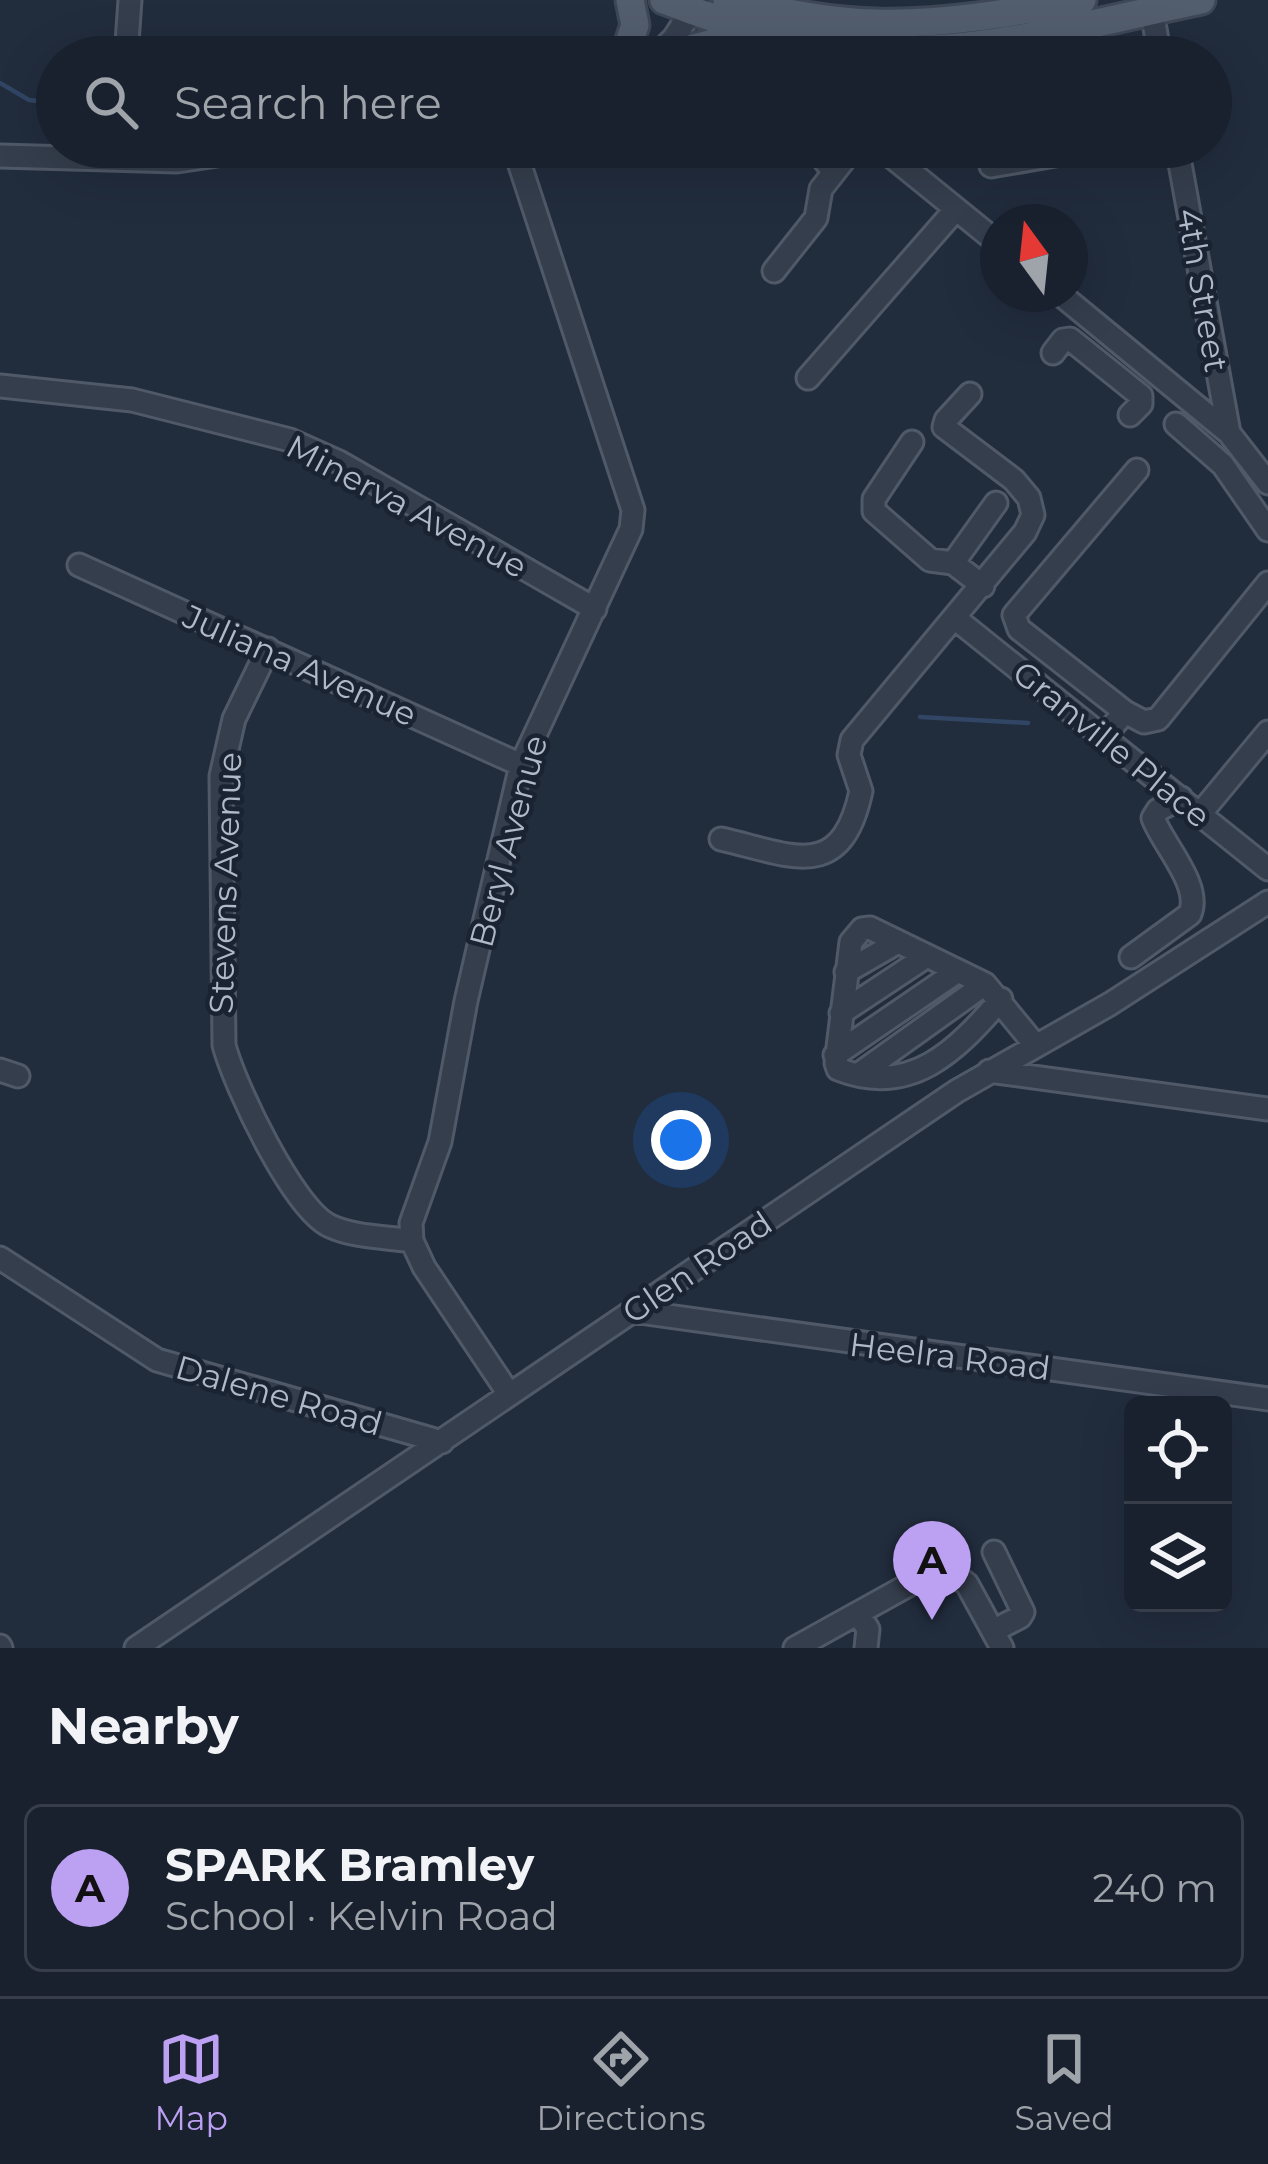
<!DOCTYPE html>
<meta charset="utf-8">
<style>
:root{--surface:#19212e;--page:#262e3a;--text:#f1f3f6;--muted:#9fa3aa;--line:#373e4a;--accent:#bca0f2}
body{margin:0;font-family:Montserrat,sans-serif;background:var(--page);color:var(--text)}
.controls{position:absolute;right:36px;bottom:36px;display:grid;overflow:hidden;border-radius:18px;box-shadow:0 12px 48px #0002}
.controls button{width:108px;height:108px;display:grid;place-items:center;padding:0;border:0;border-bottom:3px solid var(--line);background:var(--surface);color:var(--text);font:60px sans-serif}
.compass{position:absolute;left:980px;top:204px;width:108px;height:108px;border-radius:50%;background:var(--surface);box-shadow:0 12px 48px #0002;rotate:345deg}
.you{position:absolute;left:681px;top:1140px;width:42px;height:42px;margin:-30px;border:9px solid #fff;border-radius:50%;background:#1a73e8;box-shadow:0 0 0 18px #1a73e833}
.badge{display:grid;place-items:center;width:78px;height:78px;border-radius:50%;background:var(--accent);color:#111;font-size:39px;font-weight:700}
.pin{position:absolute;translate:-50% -99px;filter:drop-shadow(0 3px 6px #0008)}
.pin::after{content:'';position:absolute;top:63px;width:42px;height:36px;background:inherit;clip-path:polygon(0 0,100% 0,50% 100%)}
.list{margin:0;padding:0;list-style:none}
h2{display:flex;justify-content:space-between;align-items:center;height:156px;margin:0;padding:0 48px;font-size:51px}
h2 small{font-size:39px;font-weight:400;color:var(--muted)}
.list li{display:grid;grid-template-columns:78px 1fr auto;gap:36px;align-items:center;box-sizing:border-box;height:168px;margin:0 24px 24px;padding:0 24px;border:3px solid var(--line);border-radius:18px}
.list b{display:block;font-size:45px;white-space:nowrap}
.list p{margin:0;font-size:39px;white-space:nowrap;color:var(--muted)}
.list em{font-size:39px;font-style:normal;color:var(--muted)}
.icon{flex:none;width:66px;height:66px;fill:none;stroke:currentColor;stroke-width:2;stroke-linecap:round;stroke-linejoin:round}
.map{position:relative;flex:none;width:1268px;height:1648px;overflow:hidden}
.search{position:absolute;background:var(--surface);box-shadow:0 12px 48px #0002;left:36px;right:36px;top:36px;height:132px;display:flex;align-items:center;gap:30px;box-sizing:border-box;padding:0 42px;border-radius:66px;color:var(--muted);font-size:45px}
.sheet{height:348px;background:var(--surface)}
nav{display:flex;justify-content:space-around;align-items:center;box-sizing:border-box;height:168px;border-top:3px solid var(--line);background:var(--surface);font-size:33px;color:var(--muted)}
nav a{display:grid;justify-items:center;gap:6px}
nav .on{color:var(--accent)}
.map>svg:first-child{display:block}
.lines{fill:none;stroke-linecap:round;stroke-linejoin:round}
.stream{stroke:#314564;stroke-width:4.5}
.minor-casing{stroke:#505968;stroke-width:27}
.major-casing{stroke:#3e4756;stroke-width:33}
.minor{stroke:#353e4d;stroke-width:21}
.major{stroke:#525d6e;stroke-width:27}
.labels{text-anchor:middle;stroke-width:9;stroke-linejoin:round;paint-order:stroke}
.street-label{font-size:33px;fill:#b0b9c9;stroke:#1a2332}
</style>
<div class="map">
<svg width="1268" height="1648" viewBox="0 0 1268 1648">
<rect width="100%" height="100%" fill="#212c3d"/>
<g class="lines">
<!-- stream -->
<path class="stream" d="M0,83L29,100L57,103
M920,717L1028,723"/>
<!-- minor casing -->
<g class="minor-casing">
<path id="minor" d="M1150,0L1160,57
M126,57L130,0
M655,57L674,38L698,1
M814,147L833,171
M880,147L998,243
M1177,147L1229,433
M0,156L177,161L270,147
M991,166L1101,147
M774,271L816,218L821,189L854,147
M1060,294L1229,433L1268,483
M1053,353L1063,340L1070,339L1141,396V404L1130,415
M808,378L956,209
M0,386L132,400L290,440L339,462L595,609
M1176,424L1223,465L1268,530
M912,442L874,499V511L930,560L953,563L983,586
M953,563L996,503
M79,565L521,765
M956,619L1268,869
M268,649L234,719L221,776L224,1045C234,1084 293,1209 330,1226C353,1237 386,1237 412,1241
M1125,712L1144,722L1158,719L1268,583
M1104,736L1125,712L1019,629L1014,615L1137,470
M1200,814L1268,732
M721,839C791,855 841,884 861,791L849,755L852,740L1025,532L1033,515L1029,498L1014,480L944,427L946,420L970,394
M1131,957L1190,914C1202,885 1163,845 1153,818L1158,810L1181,798
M846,972L898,942
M1001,999C957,1050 911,1098 838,1069L836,1063L851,942L862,929L870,928L985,984L1036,1046
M841,1013L927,956
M835,1055L958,971
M0,1070L18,1076
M989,1071L1268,1109
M859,1074L985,984
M0,1258L157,1360L442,1442
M632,1311L1268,1399
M509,1394L424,1267L412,1241L411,1223L440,1142L466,1001L521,765L631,529L633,510L514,147
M858,1614L868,1629L866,1648
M993,1631L1020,1617L1023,1612L994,1552
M0,1646L1,1648
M136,1648L957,1091L1110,1004L1268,902
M795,1648L914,1582L949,1571L967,1584L1002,1648"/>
</g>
<!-- major casing -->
<g class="major-casing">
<path id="major" d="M664,0C735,28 812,49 889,50C993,52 1100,21 1201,0
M727,0C777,11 825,22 876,23C945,25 1014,12 1082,0
M624,57L635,25L630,0
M660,57L713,43L757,37"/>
</g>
<!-- minor -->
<use href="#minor" class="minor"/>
<!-- major -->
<use href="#major" class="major"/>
</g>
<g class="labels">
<!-- street labels -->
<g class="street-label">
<text transform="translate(1203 290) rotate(80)" y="12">4th Street</text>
<text transform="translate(407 506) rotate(28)" y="12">Minerva Avenue</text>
<text transform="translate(300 665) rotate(24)" y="12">Juliana Avenue</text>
<text transform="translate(1112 744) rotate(39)" y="12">Granville Place</text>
<text transform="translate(508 841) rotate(-75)" y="12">Beryl Avenue</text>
<text transform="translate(225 883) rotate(-88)" y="12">Stevens Avenue</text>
<text transform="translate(697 1267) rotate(-34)" y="12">Glen Road</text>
<text transform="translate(950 1356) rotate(7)" y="12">Heelra Road</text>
<text transform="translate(279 1395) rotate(16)" y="12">Dalene Road</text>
</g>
</g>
</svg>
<div class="controls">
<button><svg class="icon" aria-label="locate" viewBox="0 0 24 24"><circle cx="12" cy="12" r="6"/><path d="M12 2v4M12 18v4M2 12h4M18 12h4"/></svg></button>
<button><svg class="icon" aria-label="layers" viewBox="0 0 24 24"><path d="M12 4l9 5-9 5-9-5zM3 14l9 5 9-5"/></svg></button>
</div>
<svg class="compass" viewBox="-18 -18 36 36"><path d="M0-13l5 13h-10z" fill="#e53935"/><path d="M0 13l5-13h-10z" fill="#9fa3aa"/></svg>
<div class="you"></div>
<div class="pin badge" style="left:932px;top:1620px">A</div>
<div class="search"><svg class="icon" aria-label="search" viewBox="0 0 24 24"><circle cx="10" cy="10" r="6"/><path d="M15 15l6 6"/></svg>Search here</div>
</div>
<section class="sheet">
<h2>Nearby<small></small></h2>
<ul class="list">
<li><span class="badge">A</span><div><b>SPARK Bramley</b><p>School · Kelvin Road</p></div><em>240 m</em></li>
</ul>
</section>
<nav>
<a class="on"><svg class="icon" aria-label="map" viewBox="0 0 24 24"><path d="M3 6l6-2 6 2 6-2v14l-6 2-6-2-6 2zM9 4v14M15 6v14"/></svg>Map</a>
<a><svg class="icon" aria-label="directions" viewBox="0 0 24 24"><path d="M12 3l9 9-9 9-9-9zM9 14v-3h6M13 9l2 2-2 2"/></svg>Directions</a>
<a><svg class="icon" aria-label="saved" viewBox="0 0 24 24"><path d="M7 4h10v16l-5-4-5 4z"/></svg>Saved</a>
</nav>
